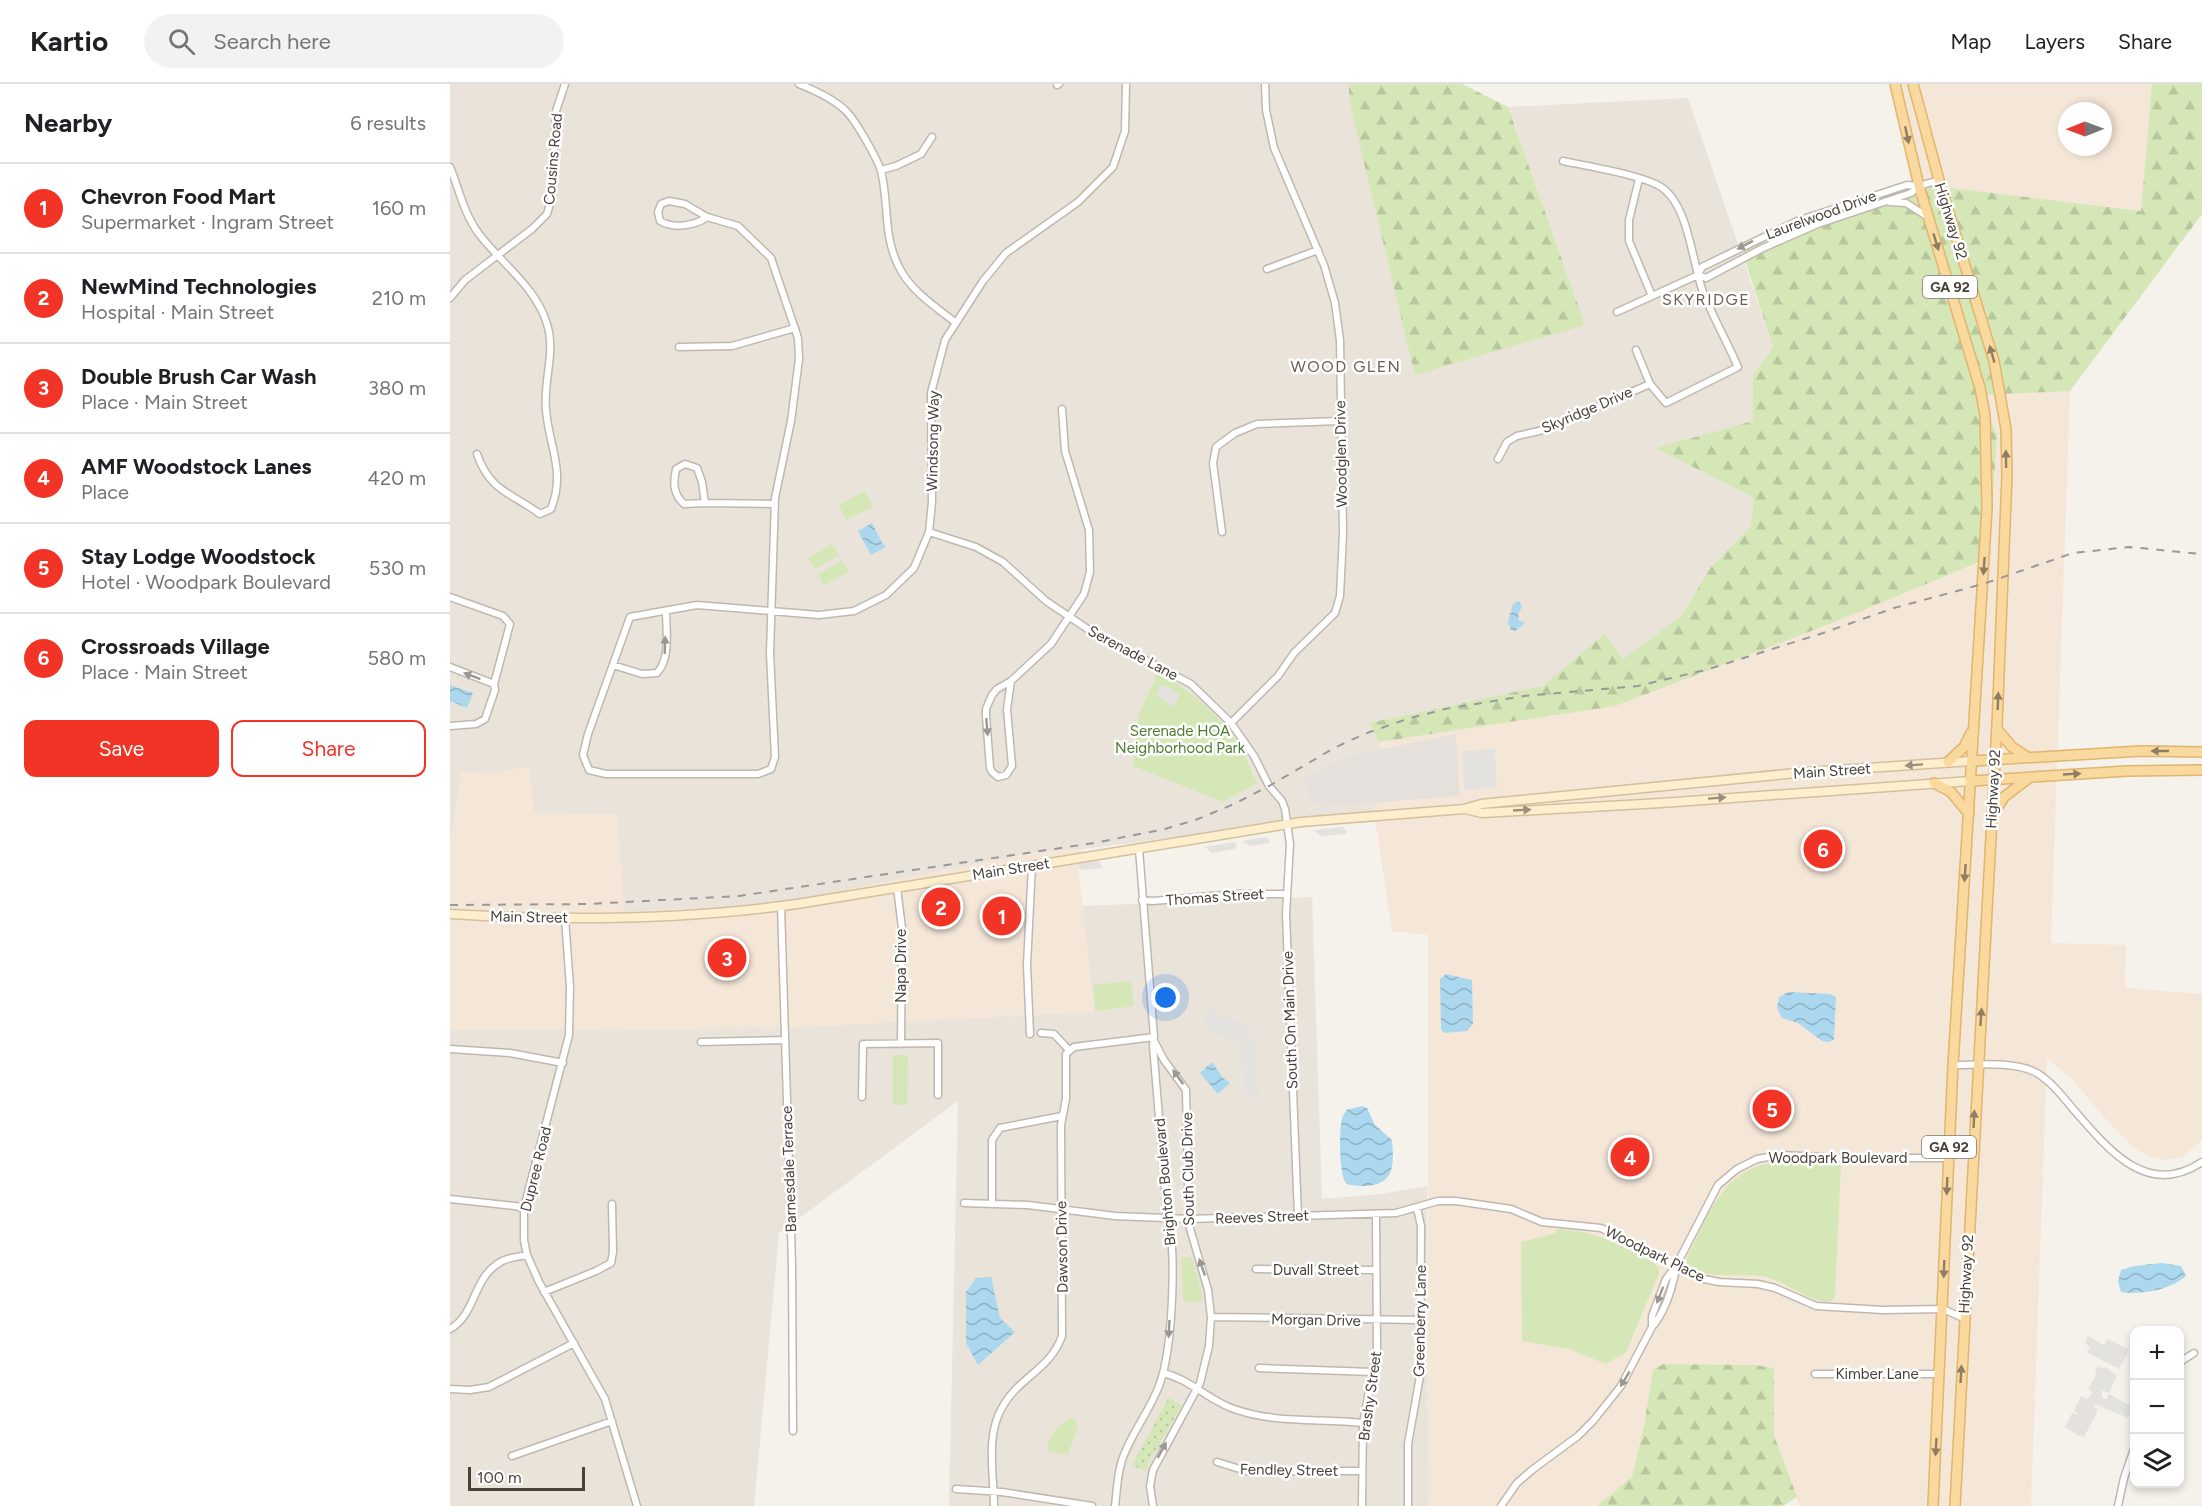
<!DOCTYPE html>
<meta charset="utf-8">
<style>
:root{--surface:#fff;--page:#f2f2f2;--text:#202124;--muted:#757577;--line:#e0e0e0;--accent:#f13426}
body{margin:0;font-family:Figtree,sans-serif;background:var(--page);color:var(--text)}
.controls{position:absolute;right:18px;bottom:18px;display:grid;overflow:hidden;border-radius:12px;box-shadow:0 3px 9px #0003}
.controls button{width:54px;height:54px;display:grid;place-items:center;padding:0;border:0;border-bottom:2px solid var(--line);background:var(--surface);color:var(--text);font:30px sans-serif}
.compass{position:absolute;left:1608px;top:18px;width:54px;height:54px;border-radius:50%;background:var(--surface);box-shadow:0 3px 9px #0003;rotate:269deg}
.scale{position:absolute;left:18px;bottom:15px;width:117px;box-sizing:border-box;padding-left:6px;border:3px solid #494239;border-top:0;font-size:16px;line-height:21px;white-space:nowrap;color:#494239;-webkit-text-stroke:4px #fff;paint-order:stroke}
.you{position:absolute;left:716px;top:914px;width:21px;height:21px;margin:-15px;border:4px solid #fff;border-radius:50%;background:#1a73e8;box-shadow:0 0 0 9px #1a73e833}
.badge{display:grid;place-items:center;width:39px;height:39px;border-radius:50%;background:var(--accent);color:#fff;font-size:20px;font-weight:700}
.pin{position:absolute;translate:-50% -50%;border:3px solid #fff;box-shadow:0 2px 6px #0006}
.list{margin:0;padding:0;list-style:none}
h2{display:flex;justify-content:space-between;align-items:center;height:78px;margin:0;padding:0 24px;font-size:26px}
h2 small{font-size:20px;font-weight:400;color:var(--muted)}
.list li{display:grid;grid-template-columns:39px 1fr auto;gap:18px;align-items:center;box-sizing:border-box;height:90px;padding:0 24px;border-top:2px solid var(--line)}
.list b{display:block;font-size:22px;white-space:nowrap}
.list p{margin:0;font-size:20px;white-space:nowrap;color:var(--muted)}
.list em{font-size:20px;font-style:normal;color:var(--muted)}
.actions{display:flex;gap:12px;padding:18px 24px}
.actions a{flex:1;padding:14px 0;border:2px solid var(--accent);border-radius:12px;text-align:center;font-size:21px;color:var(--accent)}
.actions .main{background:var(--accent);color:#fff}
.icon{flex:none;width:33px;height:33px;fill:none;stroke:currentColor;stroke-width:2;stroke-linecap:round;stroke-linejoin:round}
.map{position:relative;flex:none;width:1752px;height:1422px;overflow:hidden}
header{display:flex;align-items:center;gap:36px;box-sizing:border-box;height:84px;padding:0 30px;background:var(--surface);border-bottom:2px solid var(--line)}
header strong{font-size:28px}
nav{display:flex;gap:33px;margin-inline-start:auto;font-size:21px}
.search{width:420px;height:54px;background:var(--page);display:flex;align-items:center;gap:15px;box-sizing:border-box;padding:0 21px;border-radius:33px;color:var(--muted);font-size:22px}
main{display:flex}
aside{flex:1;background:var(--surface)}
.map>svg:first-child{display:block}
.residential{fill:#e9e3da}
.commercial{fill:#f5e7d8;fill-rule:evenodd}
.industrial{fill:#e5e0dc}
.green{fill:#d5e7b6}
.forest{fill:url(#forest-firs)}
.garden{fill:url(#garden-dots)}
.parking{fill:#e4e2df}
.water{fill:url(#water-waves)}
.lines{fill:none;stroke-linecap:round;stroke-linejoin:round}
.minor-casing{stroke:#c0b8ae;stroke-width:9}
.secondary-casing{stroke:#d3c09d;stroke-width:11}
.primary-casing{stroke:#e0b56e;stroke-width:12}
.minor{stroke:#fff;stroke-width:6}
.secondary{stroke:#fdeece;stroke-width:8}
.primary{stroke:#fad99f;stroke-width:9}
.rail{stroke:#999;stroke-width:2;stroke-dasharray:8 8;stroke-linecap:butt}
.oneway{fill:#907e62}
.oneway2{fill:#9b9792}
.oneway3{fill:#9a8f7c}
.labels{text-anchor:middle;stroke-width:5;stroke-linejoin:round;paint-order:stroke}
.shield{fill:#fff;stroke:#807b74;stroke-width:1.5}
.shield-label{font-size:14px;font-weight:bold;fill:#494239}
.street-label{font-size:15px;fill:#494239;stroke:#fff}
.park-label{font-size:15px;fill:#507a2e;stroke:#fff}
.neighbourhood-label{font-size:16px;letter-spacing:1.5px;fill:#6c5f51;stroke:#fff}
</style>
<header>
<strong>Kartio</strong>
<div class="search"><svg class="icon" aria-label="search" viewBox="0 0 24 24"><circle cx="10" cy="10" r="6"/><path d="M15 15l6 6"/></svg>Search here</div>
<nav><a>Map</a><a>Layers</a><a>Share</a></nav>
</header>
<main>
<aside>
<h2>Nearby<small>6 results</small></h2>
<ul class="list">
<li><span class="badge">1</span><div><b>Chevron Food Mart</b><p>Supermarket · Ingram Street</p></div><em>160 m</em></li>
<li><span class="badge">2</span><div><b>NewMind Technologies</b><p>Hospital · Main Street</p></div><em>210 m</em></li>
<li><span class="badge">3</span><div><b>Double Brush Car Wash</b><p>Place · Main Street</p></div><em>380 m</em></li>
<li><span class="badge">4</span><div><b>AMF Woodstock Lanes</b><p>Place</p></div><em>420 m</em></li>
<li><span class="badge">5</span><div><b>Stay Lodge Woodstock</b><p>Hotel · Woodpark Boulevard</p></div><em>530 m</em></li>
<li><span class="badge">6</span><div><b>Crossroads Village</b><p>Place · Main Street</p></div><em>580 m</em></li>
</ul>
<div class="actions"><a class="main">Save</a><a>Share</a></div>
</aside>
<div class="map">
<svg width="1752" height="1422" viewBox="0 0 1752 1422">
<defs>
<pattern id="forest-firs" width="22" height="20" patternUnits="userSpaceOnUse" patternTransform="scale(1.5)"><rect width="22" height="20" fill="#d5e7b6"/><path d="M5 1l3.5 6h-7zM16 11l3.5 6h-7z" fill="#b8c79d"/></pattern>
<pattern id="garden-dots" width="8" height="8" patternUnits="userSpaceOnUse" patternTransform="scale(1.5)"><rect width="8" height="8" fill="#d5e7b6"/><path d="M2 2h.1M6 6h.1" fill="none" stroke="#b8c79d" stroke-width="1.8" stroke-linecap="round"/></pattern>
<pattern id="water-waves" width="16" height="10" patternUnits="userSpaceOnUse" patternTransform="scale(1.5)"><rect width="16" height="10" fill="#abd8ee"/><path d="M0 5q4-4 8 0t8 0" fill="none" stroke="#8db1c2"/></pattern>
</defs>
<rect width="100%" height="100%" fill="#f5f1eb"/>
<!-- residential -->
<path class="residential" d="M0,0H899V16L1135,241L1058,23L1238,14L1323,263L1303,291V337L1207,364L1304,414L1301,442L1261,483L1231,532L1173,575L1155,549L1093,602L919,639L929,658L937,703L925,722L924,728L633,765L587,768L326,820L173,828L168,731L83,729L80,683L43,689L12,688L2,750L0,751Z
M862,813L872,1115L931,1110L977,1102L978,1422H499L508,1017L329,1149L304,1422H0V946L334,944L644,927L632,822Z"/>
<!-- commercial -->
<path class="commercial" d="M1441,0H1702L1691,127L1469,100ZM1617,27H1653V63H1617Z
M1620,307L1601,859L1676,861L1675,904L1752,910V1056L1732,1073L1713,1076L1699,1072L1685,1065L1658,1038L1623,996L1597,974L1581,1422H1349L1324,1351V1284L1305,1281L1213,1280L1194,1342L1182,1393L1147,1422H978V851L942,847L924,728L925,722L937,703L929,658L1165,622L1539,475L1547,351L1531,310Z
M80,683L84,729L168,731L173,828L326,820L587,768L633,765L628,781L644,928L334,944L0,946V751L2,750L12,688L43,689Z"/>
<!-- industrial -->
<path class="industrial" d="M1006,650L1010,712L872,723L860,716L853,695L898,672Z"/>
<!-- green -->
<path class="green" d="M415,407L423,423L396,436L389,421Z
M382,460L389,471L365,485L358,474Z
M392,476L399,487L374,502L368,490Z
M708,588C741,607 772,632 791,665C797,676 802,688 807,699L773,718L683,682L689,630Z
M681,897L684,922L646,927L643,901Z
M443,971H458L457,1021H443Z
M1324,1078H1386L1391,1081L1385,1214L1379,1218C1353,1217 1335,1195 1310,1192C1287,1189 1255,1197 1237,1180V1174C1258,1132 1272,1086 1324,1078Z
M1106,1145C1146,1146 1167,1160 1202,1178L1208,1183L1209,1190L1176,1268L1156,1280L1119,1265L1072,1257L1071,1158L1106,1149Z
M741,1173L747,1191L753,1214L749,1218H737L733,1214L731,1174Z
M620,1334L625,1335L628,1342L618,1370L599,1368C595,1352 609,1343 620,1334Z"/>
<!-- forest -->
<path class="forest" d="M899,0H1012L1058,23L1135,241L965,291L899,16Z
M1702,0H1752V130L1620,307L1531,311L1547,351L1539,474L1382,539L1165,622L929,658L919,639L1093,602L1155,549L1173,575L1231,532L1261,483L1301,442L1304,414L1206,364L1303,337V291L1323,263L1291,164L1469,100L1691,127Z
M1213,1280L1305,1281L1324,1284V1351L1347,1413L1333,1422H1147L1182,1393L1194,1342L1203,1286Z"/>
<!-- garden -->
<path class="garden" d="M719,1314L732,1321L699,1378L696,1388L682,1381Z"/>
<!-- parking -->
<path class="parking" d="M712,600L730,610L724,623L706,611Z
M1045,665L1047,704L1014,706L1012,667Z
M892,743L897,748L895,750L871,752L863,746Z
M816,753L820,757L819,759L800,762L792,757Z
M784,758L787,762L785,765L762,769L755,763Z
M649,777L653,784L631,786L627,779Z
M757,925H768L767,932L770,936L773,937L776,932L801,944L799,950L806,959L809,1014L800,1015L799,1010L793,1009V984L798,983V981L792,980L791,965L797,964V962L793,956L790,962L784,959L786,953L780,951L778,956L760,947L755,941L752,931L758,929Z
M1638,1252L1654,1261L1658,1255L1679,1266L1669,1285L1637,1268L1640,1263L1635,1259Z
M1648,1282L1654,1285L1656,1283L1667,1292L1659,1309L1652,1306V1314L1656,1315L1659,1310L1683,1323L1678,1334L1645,1320L1644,1323L1648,1326L1634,1353L1627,1351L1615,1343L1622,1329L1629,1331L1624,1326L1631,1312L1637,1315L1643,1309L1638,1305L1646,1292L1645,1287Z"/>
<!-- water -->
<path class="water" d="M422,439L432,459L436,463L421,471L408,447Z
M1066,518H1069L1072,523L1069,528L1068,536L1075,539L1065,547L1061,546L1058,538L1063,520Z
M0,601L23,609L17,624L0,617Z
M996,890L1022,896L1023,940L1017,947L994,949L991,945L990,895Z
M1338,908L1380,910L1386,913L1384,956L1378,958L1372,957L1348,939L1332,934L1327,924L1329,913Z
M762,978L773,994L780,999L768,1010L750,989Z
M912,1022L917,1024L925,1041L942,1056C944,1081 945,1101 914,1102C909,1102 900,1102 896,1099C889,1092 889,1044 892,1035C892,1032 895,1029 896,1026Z
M1712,1179L1731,1182L1736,1192C1720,1206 1692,1211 1671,1208L1668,1197L1671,1186L1684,1182Z
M541,1193L550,1234L565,1248L528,1281L516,1259V1208L526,1194Z"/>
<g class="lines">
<!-- minor casing -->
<g class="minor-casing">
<path id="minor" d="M349,0C364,6 384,15 396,27C406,37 427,74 431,87C439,118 433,151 448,181C459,206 486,223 506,239
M607,1L609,0
M1113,77C1137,82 1192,91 1211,103C1239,121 1242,179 1253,208C1263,233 1277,258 1288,283L1216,319L1200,300L1186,266
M0,83C9,105 14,130 29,150C51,179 86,203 97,240C106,269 93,297 96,326C99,363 116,387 101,425L90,430C62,409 40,408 27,370
M431,86L446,82L471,70L482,53
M1189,95L1179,136V157L1202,212
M1439,118L1456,119L1478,133
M257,133C245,142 223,145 210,137L208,128L211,120L219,117L235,120L257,133L288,142L321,174L348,254L349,275L341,337L325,414L320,569L325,673L321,685L308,690H156L139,686L133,671L138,650L180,533L247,521L369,531L404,527L436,511L464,484L479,448L482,418L481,309L495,256L533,197L556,169L628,118L663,83L675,47L676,0
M817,185L868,166
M1248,191L1256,194L1313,164L1368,140L1461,109L1469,102
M0,214L15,196L82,145L97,130L102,113L106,27L115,0
M1167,228L1248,191L1252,183L1347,137L1457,101L1469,102L1489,96
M229,263L282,262L345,244
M1048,375L1057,358L1067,352L1089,347L1112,338L1200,300
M255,419L234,420C223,410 223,399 226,385L235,380L247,384L252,398L255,419L325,420
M479,448L526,463L553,478L596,517L642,548L741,600L781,639L804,672L819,702L832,717L835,725L840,760L836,830L848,1132
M772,448L763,379L766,363L785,349L807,340L890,337
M0,513L53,532L60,540L44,600L45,606L35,635L26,640L0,642
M163,581L192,590L207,589C221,574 216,546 216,527
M0,583L44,600
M561,597L557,625L562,682L556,691L548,693L542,688L540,684L536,632V625L542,611L547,605L561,597L601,560L634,510L640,488L639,446L615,367L612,325
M781,639L828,592L844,569L885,529L890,512L893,450L890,256L885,219L874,181L824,64L816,26L815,0
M447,804L452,844L451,960
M692,816L703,817L785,810H837
M331,822L342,1180L343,1347
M115,834L120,903L119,951L74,1124V1156L77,1171L89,1198L155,1315L187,1422
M591,949L604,950L619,966
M580,950L577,881L582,781
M251,958L335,956
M0,965L60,969L113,979
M1503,981C1529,981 1562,977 1585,988C1600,996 1613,1013 1624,1026C1658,1065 1697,1115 1752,1078
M412,1013L413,960L488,959V1011
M0,1115L65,1122L74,1124
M514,1119L578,1121L665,1132L739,1135L946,1129L988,1117H1006L1061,1125L1092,1138L1151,1144L1254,1195L1269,1198L1308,1200L1325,1204L1366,1222L1433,1226L1493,1225L1513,1234
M542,1120V1056L550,1044L612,1032
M806,1185L926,1186
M94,1208L146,1187L161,1179L163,1168L162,1120
M761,1233L971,1236
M1202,1243V1232L1216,1195L1226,1182L1268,1101L1287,1085L1307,1075L1330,1071L1395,1074H1498
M0,1245C25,1231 23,1197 46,1181C54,1174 66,1173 77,1171
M1730,1278L1744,1269
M809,1284L923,1288
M713,1289C740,1295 758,1316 784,1325C827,1340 869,1334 913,1339
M1365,1290H1490
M0,1305L20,1306L39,1303L124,1259
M62,1372L162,1337
M767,1378L796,1387H912
M506,1405L552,1408L642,1422
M544,1422C544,1389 535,1351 553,1322C569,1293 600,1286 612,1252L611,1041L616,1015V970L624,963L704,953
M665,1422C667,1407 667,1391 672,1376C681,1350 699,1328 709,1302C723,1265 727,1166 717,1128L703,962L704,953L689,765
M703,1422L700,1402L703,1386L750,1299L759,1262L761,1233L758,1206L739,1141L736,1006L714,976L704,957
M912,1422L913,1339L927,1265L926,1130
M958,1422V1360L970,1292L971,1142L967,1124
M1051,1422L1067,1399L1082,1386L1128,1352L1143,1337L1171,1302L1202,1243C1215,1228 1222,1205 1226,1185
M1668,1422L1674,1394L1684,1365"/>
</g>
<!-- secondary casing -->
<g class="secondary-casing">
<path id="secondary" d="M1015,725L1032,729L1211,719L1521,697
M0,830C116,837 232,836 347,820L851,738L1014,725L1031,720L1357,688L1522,677"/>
</g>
<!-- primary casing -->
<g class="primary-casing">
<path id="primary" d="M1445,0L1469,102L1530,304L1535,331L1537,424L1503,981L1483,1422
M1463,0L1489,96L1544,277L1556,345L1557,391L1547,641L1505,1422
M1547,645L1562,663L1576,672
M1522,677L1691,667L1752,668
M1498,678L1514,663L1521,649
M1521,697L1677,687L1752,686
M1484,699L1501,708L1519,730
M1543,731L1554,713L1579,694"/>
</g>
<!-- minor -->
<use href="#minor" class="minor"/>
<!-- secondary -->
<use href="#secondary" class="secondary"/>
<!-- primary -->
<use href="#primary" class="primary"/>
<!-- rail -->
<path class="rail" d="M0,821L138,820L289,812L644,759L715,745L748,735L784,720L819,702L886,663L917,649L957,635L995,625L1074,612L1188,602L1259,585L1373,549L1444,524L1533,500L1623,469L1679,463L1752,470"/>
</g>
<!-- one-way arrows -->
<defs><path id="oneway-solid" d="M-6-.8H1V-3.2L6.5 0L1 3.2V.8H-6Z" transform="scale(1.5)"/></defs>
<g class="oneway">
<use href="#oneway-solid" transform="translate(1457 51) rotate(78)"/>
<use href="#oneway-solid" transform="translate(1486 158) rotate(73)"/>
<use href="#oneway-solid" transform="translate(1542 270) rotate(-106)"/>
<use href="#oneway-solid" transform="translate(1556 375) rotate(-91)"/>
<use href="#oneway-solid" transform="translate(1534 482) rotate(94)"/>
<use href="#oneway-solid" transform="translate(1548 617) rotate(-88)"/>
<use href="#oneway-solid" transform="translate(1710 667) rotate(180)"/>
<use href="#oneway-solid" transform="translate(1622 690) rotate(-3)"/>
<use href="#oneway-solid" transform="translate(1515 789) rotate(94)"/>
<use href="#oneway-solid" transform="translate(1531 933) rotate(-86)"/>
<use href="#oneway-solid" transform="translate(1524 1035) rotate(-87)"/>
<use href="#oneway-solid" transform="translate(1497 1102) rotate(92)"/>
<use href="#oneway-solid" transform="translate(1494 1185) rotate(92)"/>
<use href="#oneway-solid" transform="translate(1511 1290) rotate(-87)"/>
<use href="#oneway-solid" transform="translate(1486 1363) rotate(93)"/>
</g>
<g class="oneway2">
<use href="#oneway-solid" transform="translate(1295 161) rotate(153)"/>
<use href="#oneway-solid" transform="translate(215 561) rotate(-88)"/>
<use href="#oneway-solid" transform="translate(22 592) rotate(-159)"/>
<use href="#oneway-solid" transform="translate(537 643) rotate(85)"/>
<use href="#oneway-solid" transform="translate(728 993) rotate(-126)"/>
<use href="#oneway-solid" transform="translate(752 1183) rotate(-109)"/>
<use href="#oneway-solid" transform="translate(1210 1211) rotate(111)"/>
<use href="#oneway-solid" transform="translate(719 1245) rotate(93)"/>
<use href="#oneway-solid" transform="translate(1175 1295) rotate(121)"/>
<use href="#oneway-solid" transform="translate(712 1366) rotate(-61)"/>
</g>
<g class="oneway3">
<use href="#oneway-solid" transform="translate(1464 681) rotate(176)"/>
<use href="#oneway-solid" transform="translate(1267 714) rotate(-4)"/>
<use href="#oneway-solid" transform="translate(1072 726) rotate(-3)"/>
</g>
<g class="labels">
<!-- shield labels -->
<g class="shield">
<rect x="1473" y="192" width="54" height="22" rx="4.5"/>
<rect x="1472" y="1052" width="54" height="22" rx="4.5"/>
</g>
<g class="shield-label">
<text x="1500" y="208">GA 92</text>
<text x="1499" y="1068">GA 92</text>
</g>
<!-- street labels -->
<g class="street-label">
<text transform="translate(103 75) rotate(-85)" y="5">Cousins Road</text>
<text transform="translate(1371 131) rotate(-20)" y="5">Laurelwood Drive</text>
<text transform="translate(1501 137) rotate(73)" y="5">Highway 92</text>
<text transform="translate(1137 326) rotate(-23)" y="5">Skyridge Drive</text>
<text transform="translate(483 357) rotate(-89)" y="5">Windsong Way</text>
<text transform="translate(891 370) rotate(-91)" y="5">Woodglen Drive</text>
<text transform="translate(683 569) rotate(28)" y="5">Serenade Lane</text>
<text transform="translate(1382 687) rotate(-4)" y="5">Main Street</text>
<text transform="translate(1543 705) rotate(-87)" y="5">Highway 92</text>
<text transform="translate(561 785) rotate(-9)" y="5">Main Street</text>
<text transform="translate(765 813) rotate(-4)" y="5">Thomas Street</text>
<text transform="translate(79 833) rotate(1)" y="5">Main Street</text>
<text transform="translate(451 882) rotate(-90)" y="5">Napa Drive</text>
<text transform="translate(840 936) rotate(-92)" y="5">South On Main Drive</text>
<text x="1388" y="1079">Woodpark Boulevard</text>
<text transform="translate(86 1085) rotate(-76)" y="5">Dupree Road</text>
<text transform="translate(339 1085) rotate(-92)" y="5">Barnesdale Terrace</text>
<text transform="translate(738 1085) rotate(-91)" y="5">South Club Drive</text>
<text transform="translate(715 1098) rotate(-95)" y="5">Brighton Boulevard</text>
<text transform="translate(812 1133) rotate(-2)" y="5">Reeves Street</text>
<text transform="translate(612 1163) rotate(-91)" y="5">Dawson Drive</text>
<text transform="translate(1205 1170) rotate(26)" y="5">Woodpark Place</text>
<text x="866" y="1191">Duvall Street</text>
<text transform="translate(1516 1190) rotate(-87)" y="5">Highway 92</text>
<text transform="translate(866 1236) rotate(1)" y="5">Morgan Drive</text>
<text transform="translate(970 1237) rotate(-89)" y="5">Greenberry Lane</text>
<text x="1427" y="1295">Kimber Lane</text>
<text transform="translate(920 1312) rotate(-82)" y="5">Brashy Street</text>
<text transform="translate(839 1386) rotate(1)" y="5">Fendley Street</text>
</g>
<!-- park labels -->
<g class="park-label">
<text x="730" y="652">Serenade HOA<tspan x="730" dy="17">Neighborhood Park</tspan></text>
</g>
<!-- neighbourhood labels -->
<g class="neighbourhood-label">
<text x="1256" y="221">SKYRIDGE</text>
<text x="896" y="288">WOOD GLEN</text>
</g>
</g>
</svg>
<div class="controls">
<button>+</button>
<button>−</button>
<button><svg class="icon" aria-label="layers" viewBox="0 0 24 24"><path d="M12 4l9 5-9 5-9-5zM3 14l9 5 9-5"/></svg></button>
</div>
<svg class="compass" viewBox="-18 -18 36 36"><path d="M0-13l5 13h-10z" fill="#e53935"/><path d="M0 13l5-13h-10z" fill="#757577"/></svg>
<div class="scale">100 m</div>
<div class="you"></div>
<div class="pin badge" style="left:552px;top:832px">1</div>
<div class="pin badge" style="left:491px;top:823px">2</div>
<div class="pin badge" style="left:277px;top:874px">3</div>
<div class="pin badge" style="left:1180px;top:1073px">4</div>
<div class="pin badge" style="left:1322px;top:1025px">5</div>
<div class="pin badge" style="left:1373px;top:765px">6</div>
</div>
</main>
